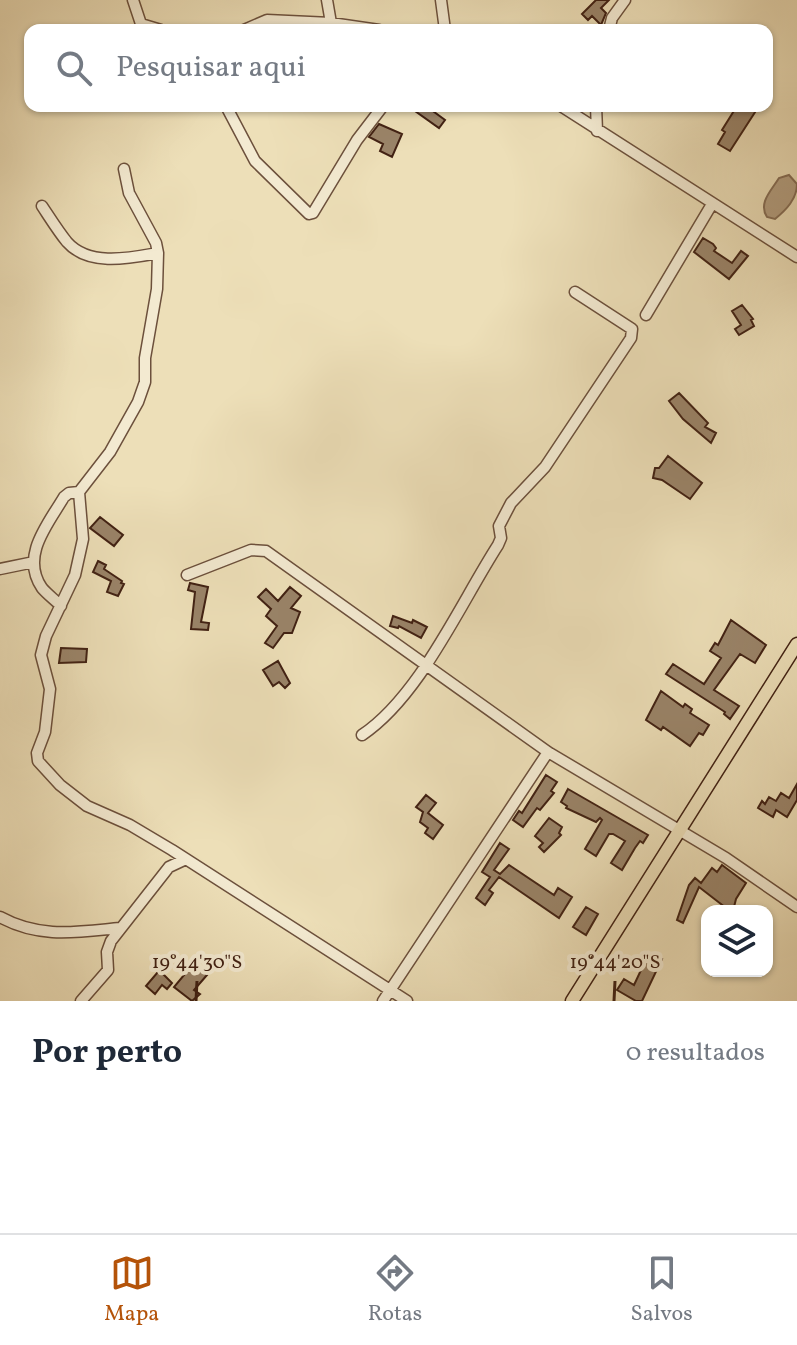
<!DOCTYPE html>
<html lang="pt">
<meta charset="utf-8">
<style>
:root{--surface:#fff;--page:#f6f6f7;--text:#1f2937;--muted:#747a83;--line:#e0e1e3;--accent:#b45309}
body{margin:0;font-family:Vollkorn,serif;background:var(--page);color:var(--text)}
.controls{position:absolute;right:24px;bottom:24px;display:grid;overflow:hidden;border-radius:16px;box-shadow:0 2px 6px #0004}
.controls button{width:72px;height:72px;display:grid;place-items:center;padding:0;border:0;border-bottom:2px solid var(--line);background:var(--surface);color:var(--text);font:40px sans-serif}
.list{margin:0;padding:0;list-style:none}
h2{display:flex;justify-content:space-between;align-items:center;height:104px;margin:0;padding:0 32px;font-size:34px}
h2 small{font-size:26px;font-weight:400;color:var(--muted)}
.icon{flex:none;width:44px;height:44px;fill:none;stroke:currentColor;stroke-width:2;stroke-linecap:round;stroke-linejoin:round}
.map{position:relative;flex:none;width:797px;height:1001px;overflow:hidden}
.search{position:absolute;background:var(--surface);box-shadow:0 2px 6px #0004;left:24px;right:24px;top:24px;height:88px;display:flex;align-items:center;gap:20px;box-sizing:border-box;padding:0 28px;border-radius:16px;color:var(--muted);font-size:30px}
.sheet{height:232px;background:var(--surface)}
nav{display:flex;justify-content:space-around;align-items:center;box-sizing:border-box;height:112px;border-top:2px solid var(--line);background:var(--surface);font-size:22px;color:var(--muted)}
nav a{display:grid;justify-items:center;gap:4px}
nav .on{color:var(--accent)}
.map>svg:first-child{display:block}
.water{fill:#b39e80;stroke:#856c54;stroke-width:2}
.building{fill:#9a8469;stroke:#412113;stroke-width:2}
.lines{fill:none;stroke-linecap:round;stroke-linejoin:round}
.minor-casing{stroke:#6c503c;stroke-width:13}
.major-casing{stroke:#412113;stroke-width:15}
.minor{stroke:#f3ead1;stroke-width:10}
.major{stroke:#eddfb8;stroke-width:12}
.ticks{fill:none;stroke:#412113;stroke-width:3}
.ticks-label{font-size:20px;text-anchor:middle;fill:#412113;stroke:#f3ead1;stroke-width:8;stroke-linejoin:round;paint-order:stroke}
</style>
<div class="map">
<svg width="797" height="1001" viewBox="0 0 797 1001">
<rect width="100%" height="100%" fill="#eddfb8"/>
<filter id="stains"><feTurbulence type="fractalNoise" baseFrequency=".0025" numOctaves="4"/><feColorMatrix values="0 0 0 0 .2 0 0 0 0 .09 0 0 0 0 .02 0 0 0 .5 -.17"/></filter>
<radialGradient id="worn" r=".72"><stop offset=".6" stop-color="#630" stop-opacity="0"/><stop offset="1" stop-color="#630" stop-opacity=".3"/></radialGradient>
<!-- water -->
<path class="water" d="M789,175L797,184C797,199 786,210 775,219L767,217C758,203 771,191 779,178Z"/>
<!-- building -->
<path class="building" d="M596,0H609L601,8L606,13L601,25L592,16L588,20L582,14Z
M408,106H426L445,120L439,128Z
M737,106H759L730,151L718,144L725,132L722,130Z
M379,124L402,134L392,157L380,151L383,144L369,137Z
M703,238L713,244L716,248L714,251L732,263L741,251L748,256L729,279L694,252Z
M742,305L753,319L751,320L754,326L739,335L735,329L741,325L732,311Z
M679,393L708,423L705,427L716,433L711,443L683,419L669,401Z
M668,456L702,483L690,499L662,480L653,478L655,468H659Z
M100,517L123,535L114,546L90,528Z
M98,561L106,565L104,569L122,581L121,583L124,584L118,596L107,592L111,581L93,572Z
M190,583L208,587L201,622L209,623L208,630L191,629L195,592L188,590Z
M290,587L301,596L291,608L300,612L292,633H284L273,648L265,643L277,626L266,616L271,609L258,597L266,589L278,601Z
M393,616L412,623L413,620L427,627L421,638L399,626L398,628L390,626Z
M731,620L766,645L755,663L740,654L714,690L739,706L730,719L724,714L725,712L666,674L673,664L704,684L721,658L710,651L715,643L718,645Z
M61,648L87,649L86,662L59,663Z
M278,661L290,683L285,688L279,682L273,686L263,670Z
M661,691L683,707L685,704L692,709L690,713L709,725L703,735L699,733L690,746L663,727L661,730L646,720Z
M546,775L557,782L551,791L554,793L540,810L537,808L523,827L513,820L519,811L522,813Z
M797,784V800L787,817L776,810L773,817L758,808L762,801L765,804L769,797L776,801L781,793L789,798Z
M568,789L648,835L643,843L640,841L635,848L622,870L611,863L625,841L613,834H609L596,856L585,849L602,820L600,818L596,822L566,808L567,806L561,802Z
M426,795L436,803L428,813L443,825L433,839L425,833L428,828L420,822L423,812L416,807Z
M549,818L562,827L559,833L561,835L544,852L539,847L543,843L535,836Z
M500,843L509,849L494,870L500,874L509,865L554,895L558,888L572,897L559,918L499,877L489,890L493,893L485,905L476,898L490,877L482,872Z
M722,865L746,883L736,899L733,911H730L699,887L683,923L677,920L689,885L695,878L701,883L712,868L717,872Z
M586,907L598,914L586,935L573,927Z
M649,953L662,959L642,1001H636L617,990L624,979L634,985Z
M165,957L171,963L162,973L172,983L167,989L162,985L155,994L146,986L158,972L154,969Z
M194,963L207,975L194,990L200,994L192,1001L174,987Z"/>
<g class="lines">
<!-- minor casing -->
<g class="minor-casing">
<path id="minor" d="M133,0L141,24L161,30
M327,0L331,23
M441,0L445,30
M244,30L267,20L331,23L379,30
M609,30L612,18L625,0
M226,106L255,161L309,214L313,213L357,140L383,106
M561,106L797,257
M596,106L597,131
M42,206C50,218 58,231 67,242C89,267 130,258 158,253
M646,315L712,204
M79,492L83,539L75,575L46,636L41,655L50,689L45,732L37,753L38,761L60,785L87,806L130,825L172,850L407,1001
M0,569L34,562
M187,575L251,550L266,551L548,752L726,858L797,907
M61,606C55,600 47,594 42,588C20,556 48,524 64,497L69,493L79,492L110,452L138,402L145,382V358L157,289L158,253L156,243L129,193L124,169
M362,735C420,696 460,604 498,545L501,538L499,526L511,503L545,467L631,338L632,329L575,292
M0,917C40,939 77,932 120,928
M81,1001L108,970L107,952L111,941L169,867L186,859
M383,1001L548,752"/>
</g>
<!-- major casing -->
<g class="major-casing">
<path id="major" d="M572,1001L797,644"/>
</g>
<!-- minor -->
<use href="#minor" class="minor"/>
<!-- major -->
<use href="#major" class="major"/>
</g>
<!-- ticks -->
<path class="ticks" d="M196,1001L197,981M614,1001L615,981"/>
<g class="ticks-label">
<text x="197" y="968">19°44'30"S</text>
<text x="615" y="968">19°44'20"S</text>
</g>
<rect width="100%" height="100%" filter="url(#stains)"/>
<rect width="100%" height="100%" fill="url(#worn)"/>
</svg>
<div class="controls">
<button><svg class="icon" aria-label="layers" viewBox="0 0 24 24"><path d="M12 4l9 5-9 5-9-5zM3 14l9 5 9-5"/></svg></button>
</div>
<div class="search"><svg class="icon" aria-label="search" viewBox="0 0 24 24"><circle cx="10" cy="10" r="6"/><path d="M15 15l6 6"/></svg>Pesquisar aqui</div>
</div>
<section class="sheet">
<h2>Por perto<small>0 resultados</small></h2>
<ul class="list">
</ul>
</section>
<nav>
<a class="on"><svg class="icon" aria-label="map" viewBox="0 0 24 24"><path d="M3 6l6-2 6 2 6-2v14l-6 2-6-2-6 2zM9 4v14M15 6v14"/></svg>Mapa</a>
<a><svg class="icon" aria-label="directions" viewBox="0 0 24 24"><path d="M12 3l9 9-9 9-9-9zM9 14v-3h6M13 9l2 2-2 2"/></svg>Rotas</a>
<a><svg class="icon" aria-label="saved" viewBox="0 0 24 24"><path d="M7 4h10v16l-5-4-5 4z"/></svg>Salvos</a>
</nav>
